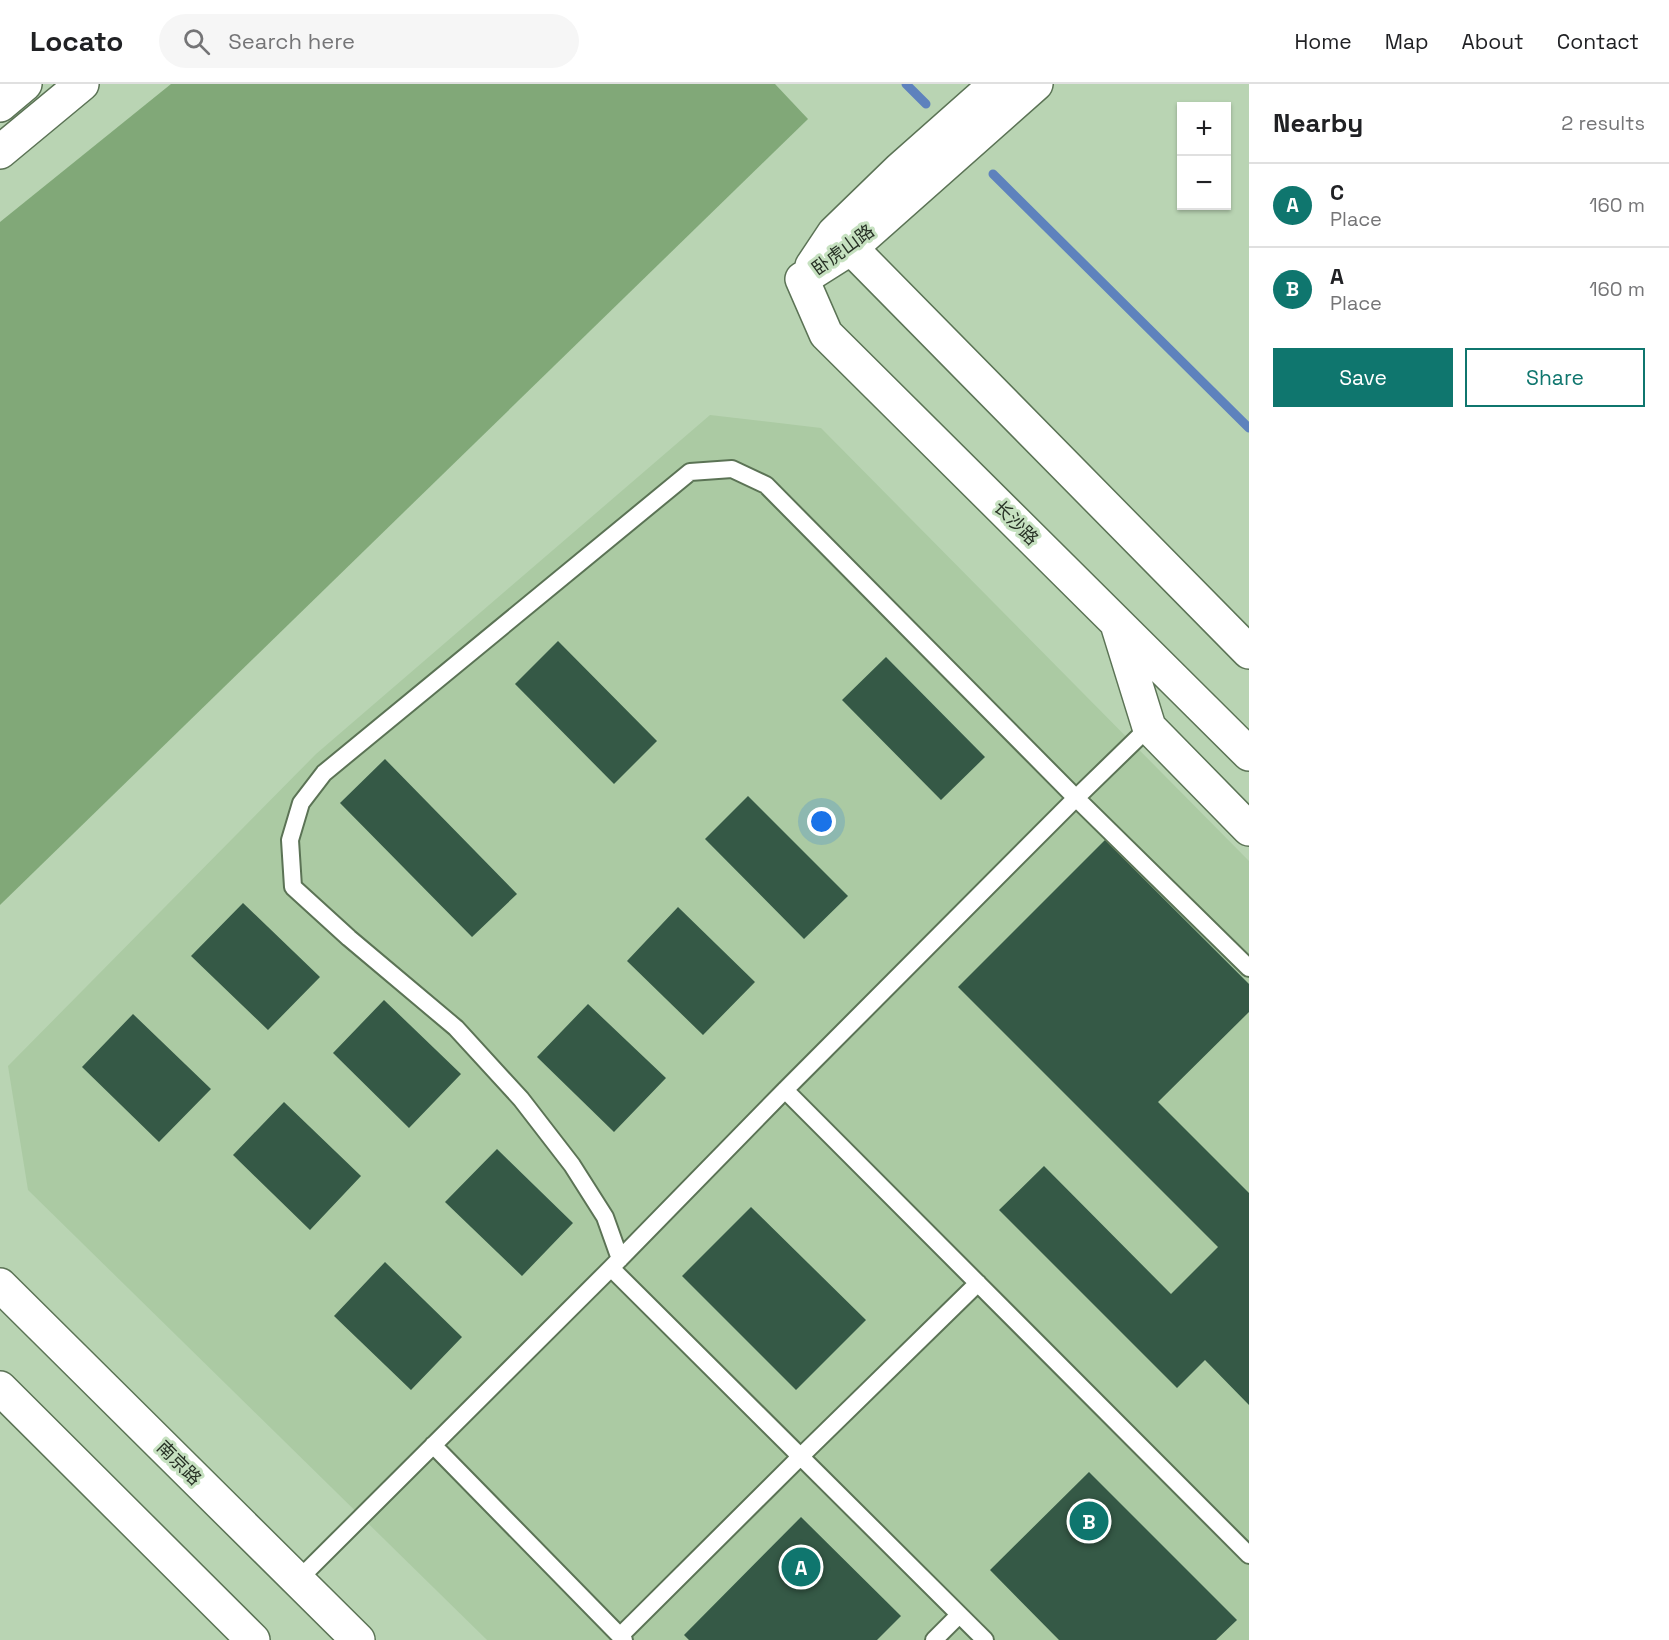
<!DOCTYPE html>
<meta charset="utf-8">
<style>
:root{--surface:#fff;--page:#f6f6f6;--text:#202124;--muted:#757577;--line:#e0e0e0;--accent:#0f766e}
body{margin:0;font-family:"Space Grotesk","Noto Sans SC",sans-serif;background:var(--page);color:var(--text)}
.controls{position:absolute;right:18px;top:18px;display:grid;overflow:hidden;border-radius:0px;box-shadow:0 2px 4px #0004}
.controls button{width:54px;height:54px;display:grid;place-items:center;padding:0;border:0;border-bottom:2px solid var(--line);background:var(--surface);color:var(--text);font:30px sans-serif}
.you{position:absolute;left:822px;top:738px;width:21px;height:21px;margin:-15px;border:4px solid #fff;border-radius:50%;background:#1a73e8;box-shadow:0 0 0 9px #1a73e833}
.badge{display:grid;place-items:center;width:39px;height:39px;border-radius:50%;background:var(--accent);color:#fff;font-size:20px;font-weight:700}
.pin{position:absolute;translate:-50% -50%;border:3px solid #fff;box-shadow:0 2px 6px #0006}
.list{margin:0;padding:0;list-style:none}
h2{display:flex;justify-content:space-between;align-items:center;height:78px;margin:0;padding:0 24px;font-size:26px}
h2 small{font-size:20px;font-weight:400;color:var(--muted)}
.list li{display:grid;grid-template-columns:39px 1fr auto;gap:18px;align-items:center;box-sizing:border-box;height:84px;padding:0 24px;border-top:2px solid var(--line)}
.list b{display:block;font-size:22px;white-space:nowrap}
.list p{margin:0;font-size:20px;white-space:nowrap;color:var(--muted)}
.list em{font-size:20px;font-style:normal;color:var(--muted)}
.actions{display:flex;gap:12px;padding:18px 24px}
.actions a{flex:1;padding:14px 0;border:2px solid var(--accent);border-radius:0px;text-align:center;font-size:21px;color:var(--accent)}
.actions .main{background:var(--accent);color:#fff}
.icon{flex:none;width:33px;height:33px;fill:none;stroke:currentColor;stroke-width:2;stroke-linecap:round;stroke-linejoin:round}
.map{position:relative;flex:none;width:1249px;height:1556px;overflow:hidden}
header{display:flex;align-items:center;gap:36px;box-sizing:border-box;height:84px;padding:0 30px;background:var(--surface);border-bottom:2px solid var(--line)}
header strong{font-size:28px}
nav{display:flex;gap:33px;margin-inline-start:auto;font-size:21px}
.search{width:420px;height:54px;background:var(--page);display:flex;align-items:center;gap:15px;box-sizing:border-box;padding:0 21px;border-radius:33px;color:var(--muted);font-size:22px}
main{display:flex}
aside{flex:1;background:var(--surface)}
.map>svg:first-child{display:block}
.built{fill:#abcaa3}
.green{fill:#81a878}
.lines{fill:none;stroke-linecap:round;stroke-linejoin:round}
.stream{stroke:#5e82bd;stroke-width:9}
.building{fill:#355946}
.lane-casing{stroke:#5b7355;stroke-width:20}
.secondary-casing{stroke:#5b7355;stroke-width:36}
.primary-casing{stroke:#5b7355;stroke-width:36}
.lane{stroke:#fff;stroke-width:16}
.secondary{stroke:#fff;stroke-width:33}
.primary{stroke:#fff;stroke-width:33}
.labels{text-anchor:middle;stroke-width:6;stroke-linejoin:round;paint-order:stroke}
.street-label{font-size:18px;fill:#283226;stroke:#c6e1c0}
</style>
<header>
<strong>Locato</strong>
<div class="search"><svg class="icon" aria-label="search" viewBox="0 0 24 24"><circle cx="10" cy="10" r="6"/><path d="M15 15l6 6"/></svg>Search here</div>
<nav><a>Home</a><a>Map</a><a>About</a><a>Contact</a></nav>
</header>
<main>
<div class="map">
<svg width="1249" height="1556" viewBox="0 0 1249 1556">
<rect width="100%" height="100%" fill="#b9d4b3"/>
<!-- built -->
<path class="built" d="M710,331L821,344L1249,777V1556H487L28,1106L8,982L316,670Z"/>
<!-- green -->
<path class="green" d="M171,0H775L808,35L0,821V138Z"/>
<g class="lines">
<!-- stream -->
<path class="stream" d="M906,0L926,20
M993,90L1249,344"/>
</g>
<!-- building -->
<path class="building" d="M558,557L657,657L614,700L515,600Z
M886,573L985,673L941,716L842,616Z
M385,675L517,810L472,853L340,719Z
M748,712L848,812L804,855L705,755Z
M1105,756L1249,900V928L1158,1018L1249,1109V1321L1205,1276L1177,1304L999,1126L1044,1082L1171,1210L1218,1163L958,903Z
M243,819L320,893L268,946L191,872Z
M678,823L755,898L703,951L627,877Z
M384,916L461,990L409,1044L333,969Z
M588,920L666,994L614,1048L537,973Z
M133,930L211,1005L159,1058L82,983Z
M284,1018L361,1092L310,1146L233,1071Z
M497,1065L573,1139L522,1192L445,1118Z
M751,1123L866,1236L796,1306L682,1192Z
M385,1178L462,1253L411,1306L334,1232Z
M1089,1388L1237,1536L1216,1556H1059L990,1486Z
M801,1433L901,1532L877,1556H689L684,1551Z"/>
<g class="lines">
<!-- lane casing -->
<g class="lane-casing">
<path id="lane" d="M785,1006L1249,1471
M620,1175L605,1133L572,1081L521,1015L456,944L349,854L293,803L290,756L301,719L324,689L690,388L732,385L766,401L1076,714L1249,884
M611,1184L985,1556
M433,1361L624,1556
M298,1496L611,1184L785,1006L1076,714L1149,643
M620,1552L801,1372L978,1199
M934,1556L959,1531"/>
</g>
<!-- secondary casing -->
<g class="secondary-casing">
<path id="secondary" d="M851,164L1249,568
M812,182L834,149L900,85L996,0
M802,195L826,250L1249,670
M802,195L851,164L1036,0
M1118,543L1149,643L1249,745"/>
</g>
<!-- primary casing -->
<g class="primary-casing">
<path id="primary" d="M0,21L25,0
M0,68L82,0
M0,1201L358,1556
M0,1304L253,1556"/>
</g>
<!-- lane -->
<use href="#lane" class="lane"/>
<!-- secondary -->
<use href="#secondary" class="secondary"/>
<!-- primary -->
<use href="#primary" class="primary"/>
</g>
<g class="labels">
<!-- street labels -->
<g class="street-label">
<text transform="translate(843 166) rotate(-36)" y="6">卧虎山路</text>
<text transform="translate(1016 439) rotate(45)" y="6">长沙路</text>
<text transform="translate(179 1379) rotate(45)" y="6">南京路</text>
</g>
</g>
</svg>
<div class="controls">
<button>+</button>
<button>−</button>
</div>
<div class="you"></div>
<div class="pin badge" style="left:801px;top:1483px">A</div>
<div class="pin badge" style="left:1089px;top:1437px">B</div>
</div>
<aside>
<h2>Nearby<small>2 results</small></h2>
<ul class="list">
<li><span class="badge">A</span><div><b>C</b><p>Place</p></div><em>160 m</em></li>
<li><span class="badge">B</span><div><b>A</b><p>Place</p></div><em>160 m</em></li>
</ul>
<div class="actions"><a class="main">Save</a><a>Share</a></div>
</aside>
</main>
